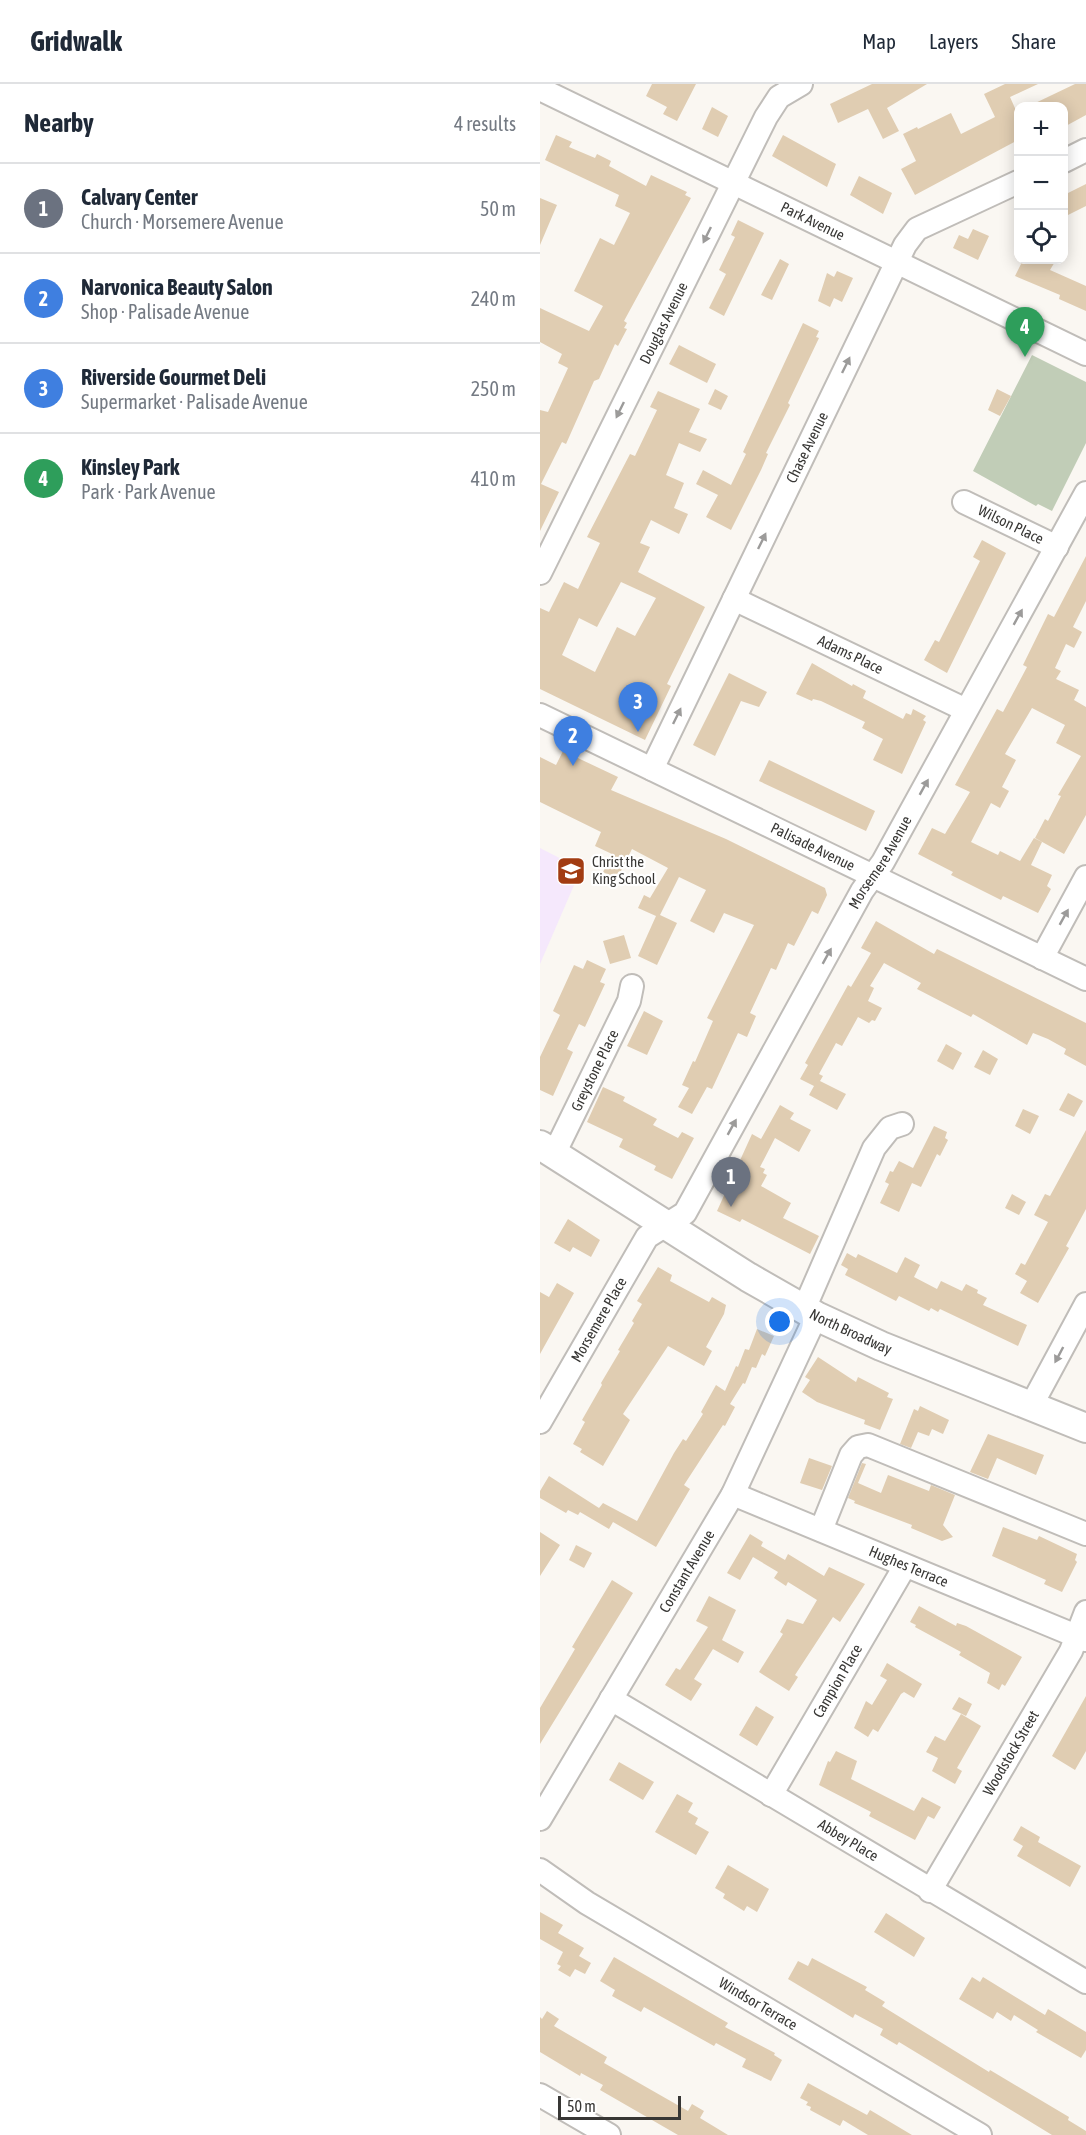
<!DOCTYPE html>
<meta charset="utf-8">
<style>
:root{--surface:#fff;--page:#f2f2f3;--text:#1f2937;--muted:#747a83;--line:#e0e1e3;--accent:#a23c12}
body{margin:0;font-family:"Asap Condensed",sans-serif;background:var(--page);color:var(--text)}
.controls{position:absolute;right:18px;top:18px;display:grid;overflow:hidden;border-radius:12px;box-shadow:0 3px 15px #0003}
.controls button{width:54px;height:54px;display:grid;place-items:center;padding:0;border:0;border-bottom:2px solid var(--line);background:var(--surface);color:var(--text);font:30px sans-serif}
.scale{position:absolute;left:18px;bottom:15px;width:123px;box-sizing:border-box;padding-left:6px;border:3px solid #383735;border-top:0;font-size:16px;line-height:21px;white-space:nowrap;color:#383735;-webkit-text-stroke:4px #fff;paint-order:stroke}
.you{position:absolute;left:240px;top:1238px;width:21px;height:21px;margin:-15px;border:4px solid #fff;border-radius:50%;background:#1a73e8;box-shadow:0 0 0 9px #1a73e833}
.badge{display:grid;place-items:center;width:39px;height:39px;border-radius:50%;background:var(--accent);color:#fff;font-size:20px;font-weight:700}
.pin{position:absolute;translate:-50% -50px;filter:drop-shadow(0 2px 3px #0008)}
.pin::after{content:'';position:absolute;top:32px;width:21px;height:18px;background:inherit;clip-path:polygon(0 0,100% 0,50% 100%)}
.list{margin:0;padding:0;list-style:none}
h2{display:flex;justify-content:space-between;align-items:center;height:78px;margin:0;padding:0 24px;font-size:26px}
h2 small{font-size:20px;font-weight:400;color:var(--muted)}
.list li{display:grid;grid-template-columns:39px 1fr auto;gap:18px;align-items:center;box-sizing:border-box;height:90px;padding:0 24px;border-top:2px solid var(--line)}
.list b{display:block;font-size:22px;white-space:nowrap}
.list p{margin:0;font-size:20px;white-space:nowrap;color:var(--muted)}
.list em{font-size:20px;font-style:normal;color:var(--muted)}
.icon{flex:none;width:33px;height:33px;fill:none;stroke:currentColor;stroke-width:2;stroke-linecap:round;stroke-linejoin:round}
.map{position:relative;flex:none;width:546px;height:2051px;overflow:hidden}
header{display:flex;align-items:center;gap:36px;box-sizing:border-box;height:84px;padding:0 30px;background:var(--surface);border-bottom:2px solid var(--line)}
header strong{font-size:28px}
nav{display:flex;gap:33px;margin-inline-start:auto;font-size:21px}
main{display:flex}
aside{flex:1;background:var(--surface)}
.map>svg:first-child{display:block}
.education{fill:#f5e8fc}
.green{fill:#c1cdb7}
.building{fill:#e0cdb2;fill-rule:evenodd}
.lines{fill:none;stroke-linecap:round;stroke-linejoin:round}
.minor-casing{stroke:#c0bdb9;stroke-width:26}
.major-casing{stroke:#c0bdb9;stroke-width:32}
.minor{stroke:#fff;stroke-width:22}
.major{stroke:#fff;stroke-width:28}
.oneway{fill:#9c9b9a}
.labels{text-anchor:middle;stroke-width:4.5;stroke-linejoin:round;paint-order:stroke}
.street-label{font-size:15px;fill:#383735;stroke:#fff}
.poi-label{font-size:15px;fill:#383735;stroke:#fff;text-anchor:start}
</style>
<header>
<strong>Gridwalk</strong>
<nav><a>Map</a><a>Layers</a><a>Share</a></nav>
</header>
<main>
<aside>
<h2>Nearby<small>4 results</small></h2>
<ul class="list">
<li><span class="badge" style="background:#6b7280">1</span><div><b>Calvary Center</b><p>Church · Morsemere Avenue</p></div><em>50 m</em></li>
<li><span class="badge" style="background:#3f7fe0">2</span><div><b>Narvonica Beauty Salon</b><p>Shop · Palisade Avenue</p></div><em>240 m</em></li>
<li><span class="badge" style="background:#3f7fe0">3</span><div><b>Riverside Gourmet Deli</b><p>Supermarket · Palisade Avenue</p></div><em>250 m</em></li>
<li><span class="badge" style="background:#2e9e5b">4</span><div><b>Kinsley Park</b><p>Park · Park Avenue</p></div><em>410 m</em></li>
</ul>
</aside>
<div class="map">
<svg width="546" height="2051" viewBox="0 0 546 2051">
<rect width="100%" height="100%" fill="#faf7f2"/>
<!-- education -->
<path class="education" d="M0,764L41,785L0,880Z"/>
<!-- green -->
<path class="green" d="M492,271L546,298V359L512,427L498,420L496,422L433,387Z"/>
<!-- building -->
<path class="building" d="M112,0H156L137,37L123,30L127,23L106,12Z
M332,0H387L347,24L359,47L343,55L328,25L298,39L290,20Z
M465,0H498L470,13L478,31V56L375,111L361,85L376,77L363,50L377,43L378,45L411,29L421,50L455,33L444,10Z
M535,0H546V31L524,43V22H489Z
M172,23L188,32L178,53L162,45Z
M16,51L32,58L29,63L55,74L57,70L71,77L69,82L106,102L111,91L147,108L145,111L151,114L84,237L87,239L84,244L87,245L78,262L75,260L59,295L54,297L26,360L22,358L1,400L19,408L0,447V326L8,328L28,284L18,279L22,270L0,258V224L49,247L63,222L34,207L60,154L74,161L90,129L75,122L79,111L5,76Z
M243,51L296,80L287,103L232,72Z
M319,92L352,109L343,130L310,111Z
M546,100V122L524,133V111Z
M0,114L17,121L0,161Z
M198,136L224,149L184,232L169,224L186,190L179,186L195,153L191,151Z
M433,145L449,152L438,176L413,164L419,151L428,155Z
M240,175L249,180L232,216L221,211Z
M483,176H516L510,186L546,202V227L519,215L520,211L475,192Z
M297,187L313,194L302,218L294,214L290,223L278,217L287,189L294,193Z
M263,239L279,247L276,253L279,254L248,319L250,321L226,369L228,370L221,386L191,446L166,433L178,411L156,400L163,386L191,401L206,370L203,368Z
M139,261L176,280L167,299L129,280Z
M175,305L188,312L181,326L168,320Z
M457,305L471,312L460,332L448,326Z
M118,307L160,325L149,348L167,355L160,368L139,359L126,391L144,399L134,424L148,430L139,450L111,436L100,459L110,463L98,488L165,523L127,600L131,602L105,656L0,605V524L9,528L24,498L38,505L60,459L47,453L90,370L95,372L117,326L110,323ZM81,498L116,514L95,552L77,543L55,588L22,571L39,534L57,543Z
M442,456L466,469L407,589L384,576L395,556L399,558L440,477L433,473Z
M546,472V517L533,543L542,548L534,564L526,560L515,584L521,587L516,595L539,606L534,616L546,623V731L524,770L495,754L505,735L508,737L521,712L518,711L541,672L516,659L525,641L492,624L465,670L476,676L462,703L469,707L460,724L451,719L431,758L458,771L460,767L480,777L494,754L502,758L491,781L512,791L507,802L511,805L498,829L463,812L461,816L411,791L413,788L378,770L392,744L405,750L430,708L415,701L457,625L463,628L487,583L483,581L508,530L514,533Z
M272,579L312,602L313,600L326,607L323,614L363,635L366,629L371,631L373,625L386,632L383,636L386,638L362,690L333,676L343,655L322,644L325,638L281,617L273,615L272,617L256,610Z
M189,589L227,608L219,623L201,617L175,672L153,661Z
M23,667L78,693L71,706L186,755L285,804L287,811L278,830L272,827L254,862L248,859L236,886L231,884L210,929L216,932L207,953L198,949L172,1005L167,1003L152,1030L138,1023L149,1004L142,1001L153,977L155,978L173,937L167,934L214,841L184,829L174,849L150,837L166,806L139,793L120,831L137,839L117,881L98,872L116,832L98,824L104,811L110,814L128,784L92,765L77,795L63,788L72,770L55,762L61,748L0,718V673L16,681Z
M229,676L335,727L326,747L219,697Z
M336,837L394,870L397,865L546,939V982L524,970L526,965L508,955L493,949L487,961L433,930L431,933L377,905L381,899L344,879L330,902L334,904L328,917L342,924L335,937L332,936L329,939L318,933L302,962L296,959L279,990L283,992L280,997L306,1010L297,1026L269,1011L274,1002L260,995L268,981L265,979L308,901L311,903L331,869L321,864Z
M84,851L91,874L70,880L63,857Z
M47,876L66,885L60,898L65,900L45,943L39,940L27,965L33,968L13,1012L0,1006V973L20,931L13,927L34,881L43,885Z
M104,927L123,937L107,971L87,962Z
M406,960L422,969L413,986L397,977Z
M443,966L458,975L450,991L434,983Z
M63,1003L85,1013L83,1017L117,1035L113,1041L138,1054L142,1048L154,1054L132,1095L114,1086L116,1082L79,1063L83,1055L47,1038Z
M528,1009L543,1017L534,1033L519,1026Z
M240,1021L254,1029L250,1035L271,1046L259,1068L235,1054L220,1083L225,1085L223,1089L227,1091L221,1102L251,1119L243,1134L279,1152L270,1170L202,1135L200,1138L177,1127L212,1050L221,1055Z
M483,1025L499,1032L490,1050L475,1042Z
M394,1042L407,1048L405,1054L408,1056L400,1072L397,1070L381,1103L372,1099L359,1128L340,1119L349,1100L345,1098L350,1087L353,1088L359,1077L373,1084Z
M546,1046V1125L526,1162L529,1164L498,1219L480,1209L487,1197L475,1190L481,1179L485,1181L508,1138L494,1131L505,1110L510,1112Z
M472,1110L486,1118L479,1131L465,1124Z
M28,1135L60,1156L51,1173L33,1163L30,1168L14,1159Z
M307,1169L316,1174L318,1170L357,1189L365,1173L380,1181L374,1193L397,1205L401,1197L422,1207L426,1200L438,1206L437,1209L447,1214L443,1221L487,1241L478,1262L400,1225L398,1228L391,1224L389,1227L359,1212L356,1217L305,1191L308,1185L301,1181Z
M118,1183L132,1191L130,1197L169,1218L172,1213L186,1221L184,1230L166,1263L172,1267L164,1282L128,1262L83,1330L90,1336L63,1382L40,1368L42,1365L33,1360L45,1338L42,1336L62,1301L61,1299L80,1267L78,1266L94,1239L92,1237L102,1220L97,1217Z
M17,1199L34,1209L0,1270V1208L9,1213Z
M217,1245L234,1252L225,1272L222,1270L216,1284L212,1283L205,1300L203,1299L190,1320L195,1323L185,1342L183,1341L144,1401L150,1405L116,1463L73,1438L69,1445L40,1428L38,1431L28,1426L26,1429L0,1414V1407L9,1392L59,1424L63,1419L97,1437L134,1369L143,1355L146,1357L163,1330L161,1328L176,1301L185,1307L196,1282L198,1283L205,1265L209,1266Z
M278,1273L316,1298L318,1293L349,1309L347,1313L353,1315L340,1346L324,1340L325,1336L277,1318L262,1308L270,1296L265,1293Z
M380,1322L409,1336L403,1350L392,1345L389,1352L378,1348L371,1364L360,1360L374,1325L378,1327Z
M448,1350L504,1371L496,1391L457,1374L448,1395L430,1388Z
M269,1374L292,1382L282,1406L260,1399Z
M322,1379L326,1380L318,1399L341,1409L348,1391L389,1407L391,1401L415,1411L403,1441L413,1453L402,1457L371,1444L372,1441L314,1419L315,1417L308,1414Z
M463,1443L497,1456L499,1452L537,1470L535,1476L537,1478L522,1508L504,1500L506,1496L452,1472Z
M0,1448L20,1461L0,1492Z
M210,1450L223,1458L221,1462L245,1476L248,1470L284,1492L289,1483L325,1500L300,1538L293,1533L255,1591L258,1593L249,1607L219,1588L243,1550L240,1548L247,1535L263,1540L277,1516L248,1498L246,1502L234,1494L238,1488L213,1473L200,1496L187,1489Z
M36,1461L52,1469L44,1484L29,1476Z
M72,1496L93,1509L0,1660V1624L35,1565L32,1563Z
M169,1512L196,1526L182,1556L204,1568L198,1579L173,1565L154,1595L162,1600L151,1617L125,1601L136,1584L140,1586L168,1543L156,1537Z
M379,1522L416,1542L417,1539L426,1542L482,1573L465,1602L462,1600L459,1606L447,1599L450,1589L419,1571L421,1568L375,1543L376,1541L370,1538Z
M347,1579L382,1600L374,1614L364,1608L361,1610L338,1648L333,1645L328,1653L314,1644L326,1617L332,1621L347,1596L340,1592Z
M546,1612V1667L535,1686L512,1672Z
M419,1613L432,1620L426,1632L412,1625Z
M216,1622L234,1633L217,1662L199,1651Z
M421,1630L441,1642L417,1684L422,1687L415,1700L392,1687L398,1674L386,1668L395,1652L405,1657Z
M296,1667L317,1677L311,1695L374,1727L382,1713L401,1723L394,1735L388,1732L375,1756L329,1732L331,1728L279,1701L288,1677L290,1678Z
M79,1678L114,1698L103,1716L69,1696Z
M137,1710L153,1719L148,1728L158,1734L155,1740L169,1748L156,1771L115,1748Z
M481,1742L500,1753L498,1758L541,1782L530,1803L477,1772L483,1762L473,1756Z
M188,1781L229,1805L217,1828L207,1822L204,1827L183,1814L185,1810L175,1804Z
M0,1828L23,1841L18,1849L44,1864L39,1872L51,1879L45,1890L35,1885L30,1893L18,1886L21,1882L17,1880L23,1868L0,1855Z
M346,1829L385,1854L374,1873L334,1848Z
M74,1873L188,1939L185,1943L235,1969L234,1971L242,1976L231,1997L202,1983L206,1975L176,1959L174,1962L104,1923L101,1928L72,1912L75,1906L60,1897Z
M272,1874L327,1903L325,1906L345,1918L342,1922L449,1988L450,1986L529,2033L528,2036L546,2047V2051H512L359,1958L357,1961L340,1951L343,1945L315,1930L313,1934L248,1895L258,1877L268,1882Z
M432,1893L440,1898L443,1893L505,1931L508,1925L546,1948V1966L541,1974L496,1948L498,1946L474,1931L471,1937L457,1928L453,1935L419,1915Z
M7,1927L19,1935L14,1942L67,1973L64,1979L148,2027L152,2020L164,2027L160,2034L188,2051H138L60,2006L63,2001L41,1989L40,1992L0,1968V1933L2,1935Z
M268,1999L327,2031L330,2026L372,2051H328L303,2036L300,2042L270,2026L271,2023L266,2021L268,2018L260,2014Z"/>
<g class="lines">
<!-- minor casing -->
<g class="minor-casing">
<g id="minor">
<path id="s1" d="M0,5L546,270"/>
<path d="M524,77L546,66"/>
<path id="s2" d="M424,418L517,463"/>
<path id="s3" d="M0,489L226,33L239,13L261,0"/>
<path id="s4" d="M194,515L426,626"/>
<path id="s5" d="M0,631L546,895"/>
<path id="s6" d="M112,685L365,161L377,145L478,98"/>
<path d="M502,874L546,793"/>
<path id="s7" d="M14,1070L89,917L92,902"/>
<path d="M264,1225L334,1064L350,1044L362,1040"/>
<path d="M491,1322L546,1220"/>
<path id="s8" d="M0,1338L107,1153L145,1129L322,807L343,778L546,409"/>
<path id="s9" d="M193,1410L546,1556"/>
<path d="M281,1446L311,1371L318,1363L328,1361L546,1450"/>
<path id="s10" d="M71,1615L546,1898"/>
<path id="s11" d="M231,1711L365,1482"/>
<path id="s12" d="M0,1735L193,1410L276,1232"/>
<path id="s13" d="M0,1786L47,1819L440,2051"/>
<path id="s14" d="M390,1807L531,1567L546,1528"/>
<path d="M0,2011L69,2051"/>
</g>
</g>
<!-- major casing -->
<g class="major-casing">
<g id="major">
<path id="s15" d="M0,1061L208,1193L276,1232L341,1262L546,1344"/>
</g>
</g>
<!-- minor -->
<use href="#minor" class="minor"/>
<!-- major -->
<use href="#major" class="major"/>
</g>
<!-- one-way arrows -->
<defs><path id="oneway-solid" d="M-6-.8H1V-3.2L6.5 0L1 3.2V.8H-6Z" transform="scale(1.5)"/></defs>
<g class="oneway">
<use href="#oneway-solid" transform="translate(167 151) rotate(116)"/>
<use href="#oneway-solid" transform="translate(306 281) rotate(-64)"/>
<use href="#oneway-solid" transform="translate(80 326) rotate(116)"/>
<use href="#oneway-solid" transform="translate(222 457) rotate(-64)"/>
<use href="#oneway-solid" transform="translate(478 533) rotate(-61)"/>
<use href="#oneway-solid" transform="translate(137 632) rotate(-64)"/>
<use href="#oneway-solid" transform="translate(384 703) rotate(-61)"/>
<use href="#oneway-solid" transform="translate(524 833) rotate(-61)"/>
<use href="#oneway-solid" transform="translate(287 872) rotate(-61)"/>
<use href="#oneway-solid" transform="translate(192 1043) rotate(-61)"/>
<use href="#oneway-solid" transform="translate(519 1271) rotate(118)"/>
</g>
<!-- icons -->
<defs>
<g id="school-square" transform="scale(1.5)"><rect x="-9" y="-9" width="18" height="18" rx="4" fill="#a23c12" stroke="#fff"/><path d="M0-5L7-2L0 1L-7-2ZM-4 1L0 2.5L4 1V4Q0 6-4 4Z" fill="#fff"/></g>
</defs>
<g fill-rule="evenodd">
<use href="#school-square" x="31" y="787"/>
</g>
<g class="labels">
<!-- street labels -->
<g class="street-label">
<text dy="5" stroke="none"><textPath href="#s1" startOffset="303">Park Avenue</textPath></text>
<text dy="5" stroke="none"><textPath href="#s3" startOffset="279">Douglas Avenue</textPath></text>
<text dy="5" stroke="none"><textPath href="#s6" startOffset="357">Chase Avenue</textPath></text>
<text dy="5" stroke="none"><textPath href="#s2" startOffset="52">Wilson Place</textPath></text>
<text dy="5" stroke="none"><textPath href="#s4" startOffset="129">Adams Place</textPath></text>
<text dy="5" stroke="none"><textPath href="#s5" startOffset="303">Palisade Avenue</textPath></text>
<text dy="5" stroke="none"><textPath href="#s8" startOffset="660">Morsemere Avenue</textPath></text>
<text dy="5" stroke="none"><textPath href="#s7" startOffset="93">Greystone Place</textPath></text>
<text dy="5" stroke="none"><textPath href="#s8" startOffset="118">Morsemere Place</textPath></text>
<text dy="5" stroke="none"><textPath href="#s15" startOffset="363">North Broadway</textPath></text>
<text dy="5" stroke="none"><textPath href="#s9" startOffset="190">Hughes Terrace</textPath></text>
<text dy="5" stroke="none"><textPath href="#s12" startOffset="288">Constant Avenue</textPath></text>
<text dy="5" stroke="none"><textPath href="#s11" startOffset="132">Campion Place</textPath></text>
<text dy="5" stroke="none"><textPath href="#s14" startOffset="160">Woodstock Street</textPath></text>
<text dy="5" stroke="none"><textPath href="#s10" startOffset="276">Abbey Place</textPath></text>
<text dy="5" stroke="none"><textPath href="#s13" startOffset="256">Windsor Terrace</textPath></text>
</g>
<!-- poi labels -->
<g class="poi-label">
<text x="52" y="783">Christ the<tspan x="52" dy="17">King School</tspan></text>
</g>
</g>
</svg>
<div class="controls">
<button>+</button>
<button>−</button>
<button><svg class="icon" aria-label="locate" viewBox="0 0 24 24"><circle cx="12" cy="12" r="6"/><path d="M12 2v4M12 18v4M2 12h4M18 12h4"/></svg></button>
</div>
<div class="scale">50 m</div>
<div class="you"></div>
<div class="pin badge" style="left:191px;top:1123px;background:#6b7280">1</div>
<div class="pin badge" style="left:33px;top:682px;background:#3f7fe0">2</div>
<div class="pin badge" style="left:98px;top:648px;background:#3f7fe0">3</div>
<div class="pin badge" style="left:485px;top:273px;background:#2e9e5b">4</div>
</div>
</main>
